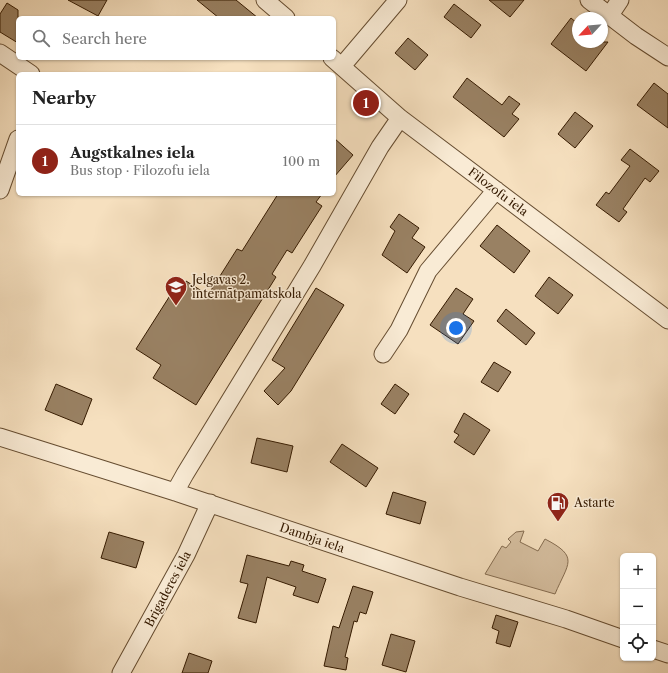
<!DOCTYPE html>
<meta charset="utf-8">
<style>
:root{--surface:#fff;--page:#f6f6f6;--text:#222;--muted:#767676;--line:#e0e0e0;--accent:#8f2418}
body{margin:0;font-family:"Libre Caslon Text",serif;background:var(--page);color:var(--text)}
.controls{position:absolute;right:12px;bottom:12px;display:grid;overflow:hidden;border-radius:6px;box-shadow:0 1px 3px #0004}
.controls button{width:36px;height:36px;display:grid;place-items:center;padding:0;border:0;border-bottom:1px solid var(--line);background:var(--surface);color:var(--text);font:20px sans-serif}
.compass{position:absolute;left:572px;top:12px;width:36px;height:36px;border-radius:50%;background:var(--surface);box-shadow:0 1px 3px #0004;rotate:244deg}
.you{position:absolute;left:456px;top:328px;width:14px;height:14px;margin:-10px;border:3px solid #fff;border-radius:50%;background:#1a73e8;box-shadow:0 0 0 6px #1a73e833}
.badge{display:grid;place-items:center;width:26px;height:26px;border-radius:50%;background:var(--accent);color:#fff;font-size:13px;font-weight:700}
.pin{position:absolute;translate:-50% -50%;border:2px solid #fff;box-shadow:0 1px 4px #0006}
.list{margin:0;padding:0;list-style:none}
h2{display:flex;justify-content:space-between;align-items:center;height:52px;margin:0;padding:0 16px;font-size:17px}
h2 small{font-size:13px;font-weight:400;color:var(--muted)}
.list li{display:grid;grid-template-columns:26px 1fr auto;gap:12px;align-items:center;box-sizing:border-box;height:72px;padding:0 16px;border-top:1px solid var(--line)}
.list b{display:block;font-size:15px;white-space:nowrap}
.list p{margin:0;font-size:13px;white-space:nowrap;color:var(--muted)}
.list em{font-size:13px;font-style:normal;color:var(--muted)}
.icon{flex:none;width:22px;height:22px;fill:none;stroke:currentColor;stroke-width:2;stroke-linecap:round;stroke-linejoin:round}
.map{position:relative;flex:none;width:668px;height:673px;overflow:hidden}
.search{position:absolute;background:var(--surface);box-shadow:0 1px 3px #0004;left:16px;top:16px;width:320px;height:44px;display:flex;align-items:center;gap:10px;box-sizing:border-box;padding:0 14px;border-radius:6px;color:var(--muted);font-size:15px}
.panel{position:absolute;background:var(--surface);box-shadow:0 1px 3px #0004;left:16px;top:72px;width:320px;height:124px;border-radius:6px}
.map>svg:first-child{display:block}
.green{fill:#d5be9f;stroke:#856c50}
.building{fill:#998163;stroke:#351a00}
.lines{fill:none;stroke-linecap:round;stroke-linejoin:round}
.minor-casing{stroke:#654c30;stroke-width:19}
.minor{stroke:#f9ebd5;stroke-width:17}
.labels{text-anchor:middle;stroke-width:3;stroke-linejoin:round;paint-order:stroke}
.street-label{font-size:12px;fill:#351a00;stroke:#f9ebd5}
.poi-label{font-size:12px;fill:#351a00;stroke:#f9ebd5;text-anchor:start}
</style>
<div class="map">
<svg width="668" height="673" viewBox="0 0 668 673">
<rect width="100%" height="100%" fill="#f6e0bf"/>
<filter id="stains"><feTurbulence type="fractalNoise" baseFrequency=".005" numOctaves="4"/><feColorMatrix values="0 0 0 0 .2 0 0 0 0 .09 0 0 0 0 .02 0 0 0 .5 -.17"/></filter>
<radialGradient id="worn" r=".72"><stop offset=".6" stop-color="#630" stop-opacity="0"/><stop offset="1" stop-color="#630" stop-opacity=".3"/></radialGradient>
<!-- green -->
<path class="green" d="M524,531L520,542L538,551L545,539C580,557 568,563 555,594L485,574L502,546L506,548L511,542L508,539L516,532Z"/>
<!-- building -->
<path class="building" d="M68,0H107L98,16Z
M197,0H236L258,18H219Z
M489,0H524L510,17Z
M7,3L18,10V43L0,32V14Z
M454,4L481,25L471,38L444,17Z
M571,18L578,24V42H608L586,71L551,44Z
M408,38L428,55L415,70L395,53Z
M467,78L502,105L509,96L520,104L512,114L519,119L504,137L453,97Z
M654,83L668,94V128L637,105Z
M575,112L593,126L575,148L558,134Z
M334,138L353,155L334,177Z
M630,149L659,171L650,182L645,178L623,209L627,212L619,222L596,205L606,192L609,194L630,166L621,160Z
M278,194H322L316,202L322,206L292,253L287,250L272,274L276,277L196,405L153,378L161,365L136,349L178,283L183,286L186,281L208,295L237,249L242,251Z
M399,214L419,228L412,238L425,247L407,273L382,255L395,231L390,227Z
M497,225L530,251L514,273L480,246Z
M549,277L573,295L558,314L535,296Z
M316,288L344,305L291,391L278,405L264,391L285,368L272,360Z
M456,288L473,299L463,314L474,321L458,344L430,325Z
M506,309L535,333L526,345L497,321Z
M494,362L511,372L498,392L481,382Z
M56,384L92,399L82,425L45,410Z
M395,384L409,394L395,414L381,404Z
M464,413L490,430L474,455L454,442L459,435L454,432Z
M257,438L293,446L287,472L251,463Z
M342,444L378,468L366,487L330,462Z
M393,492L426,502L420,524L386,514Z
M109,532L144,542L136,568L101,558Z
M247,555L289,566L291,561L304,565L302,571L326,579L318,603L293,595L296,587L267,577L256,623L238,618L248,584L240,582Z
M353,586L373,592L366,614L360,612L357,622L354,621L345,657L348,658L346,670L324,666L333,626L339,628Z
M496,615L518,622L510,647L496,643L499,631L492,628Z
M391,634L415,641L406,672L382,665Z
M189,653L212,661L208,673H182Z"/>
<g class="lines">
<!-- minor casing -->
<g class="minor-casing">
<path id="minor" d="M265,0L286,18
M589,0L636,36L668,57
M610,15L620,0
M0,53L31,74
M332,58L400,118L668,320
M342,66L398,0
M0,190L18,139
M383,354L399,330L428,271L496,190
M0,437L175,492L460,587L566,619L623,639
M175,492L185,474L312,266L380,147L400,118
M653,649L668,654
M121,673L186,555L210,503"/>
</g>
<!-- minor -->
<use href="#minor" class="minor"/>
</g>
<!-- icons -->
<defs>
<g id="school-pin" transform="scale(1.15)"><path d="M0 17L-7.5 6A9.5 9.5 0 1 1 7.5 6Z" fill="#8f2418" stroke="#f9ebd5"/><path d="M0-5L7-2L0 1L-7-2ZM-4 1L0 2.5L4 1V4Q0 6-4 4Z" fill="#fff"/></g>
<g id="fuel-pin" transform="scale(1.15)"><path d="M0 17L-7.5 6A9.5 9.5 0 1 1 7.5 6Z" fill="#8f2418" stroke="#f9ebd5"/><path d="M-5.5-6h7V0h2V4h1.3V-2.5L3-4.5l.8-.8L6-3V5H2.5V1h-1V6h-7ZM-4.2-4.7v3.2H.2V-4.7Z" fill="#fff"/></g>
</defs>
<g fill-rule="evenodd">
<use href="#school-pin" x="176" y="287"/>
<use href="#fuel-pin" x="558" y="503"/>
</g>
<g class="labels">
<!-- street labels -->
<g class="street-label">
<text transform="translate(498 192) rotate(37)" y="4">Filozofu iela</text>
<text transform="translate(312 538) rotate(19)" y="4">Dambja iela</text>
<text transform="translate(168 589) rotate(-62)" y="4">Brigaderes iela</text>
</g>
<!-- poi labels -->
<g class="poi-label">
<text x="192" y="284">Jelgavas 2.<tspan x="192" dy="14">internātpamatskola</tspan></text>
<text x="574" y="507">Astarte</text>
</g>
</g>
<rect width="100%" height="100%" filter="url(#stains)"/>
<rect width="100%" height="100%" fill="url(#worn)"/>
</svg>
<div class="controls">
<button>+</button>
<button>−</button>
<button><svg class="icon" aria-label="locate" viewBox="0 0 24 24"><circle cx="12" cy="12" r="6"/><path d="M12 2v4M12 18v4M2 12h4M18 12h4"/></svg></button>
</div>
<svg class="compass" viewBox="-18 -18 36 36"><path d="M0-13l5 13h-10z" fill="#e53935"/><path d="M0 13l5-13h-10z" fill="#767676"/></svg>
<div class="you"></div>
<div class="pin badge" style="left:366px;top:103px">1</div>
<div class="search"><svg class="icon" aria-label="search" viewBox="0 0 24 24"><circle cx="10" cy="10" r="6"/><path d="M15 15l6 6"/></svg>Search here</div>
<section class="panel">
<h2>Nearby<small></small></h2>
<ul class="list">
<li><span class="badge">1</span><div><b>Augstkalnes iela</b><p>Bus stop · Filozofu iela</p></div><em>100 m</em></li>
</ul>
</section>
</div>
